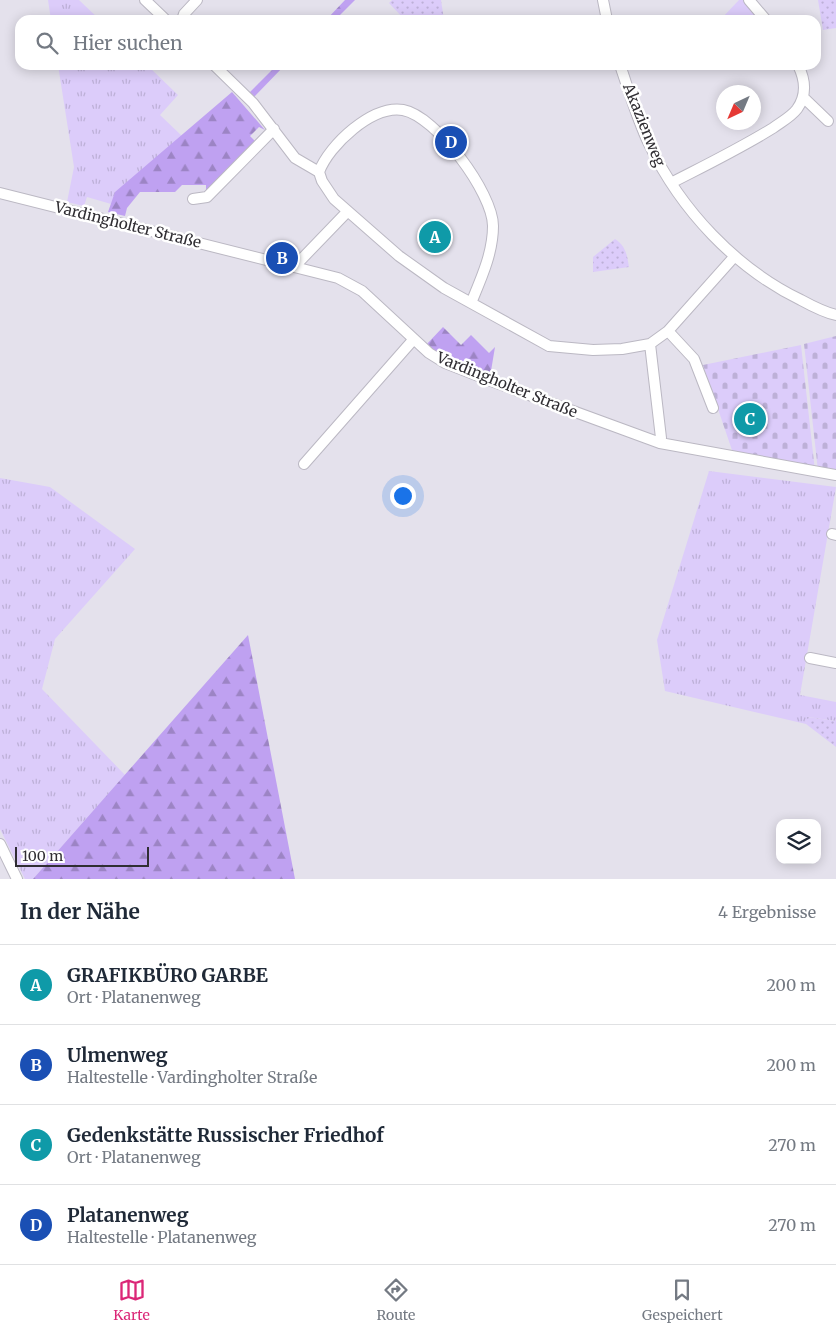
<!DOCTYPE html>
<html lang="de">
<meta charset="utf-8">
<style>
:root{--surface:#fff;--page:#f6f6f7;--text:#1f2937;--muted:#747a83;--line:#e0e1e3;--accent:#db2777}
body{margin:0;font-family:Merriweather,serif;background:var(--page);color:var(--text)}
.controls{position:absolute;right:15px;bottom:15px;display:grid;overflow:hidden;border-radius:10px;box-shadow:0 2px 12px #0003}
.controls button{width:45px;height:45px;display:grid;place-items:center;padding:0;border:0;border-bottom:1px solid var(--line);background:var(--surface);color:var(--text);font:25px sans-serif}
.compass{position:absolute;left:716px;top:85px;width:45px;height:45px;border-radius:50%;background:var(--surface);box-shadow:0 2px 12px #0003;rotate:224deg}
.scale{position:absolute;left:15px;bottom:12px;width:134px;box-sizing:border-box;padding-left:5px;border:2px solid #302e33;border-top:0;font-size:14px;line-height:18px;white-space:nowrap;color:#302e33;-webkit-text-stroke:4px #fff;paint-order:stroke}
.you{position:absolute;left:402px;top:495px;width:18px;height:18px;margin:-12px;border:4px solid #fff;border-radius:50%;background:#1a73e8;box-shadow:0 0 0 8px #1a73e833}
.badge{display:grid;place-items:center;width:32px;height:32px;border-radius:50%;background:var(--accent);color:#fff;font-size:16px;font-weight:700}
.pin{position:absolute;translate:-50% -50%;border:2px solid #fff;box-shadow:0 1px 5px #0006}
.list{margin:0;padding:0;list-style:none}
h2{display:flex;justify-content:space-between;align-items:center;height:65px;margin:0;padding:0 20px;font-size:21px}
h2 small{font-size:16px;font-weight:400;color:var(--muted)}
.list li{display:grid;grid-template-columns:32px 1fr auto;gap:15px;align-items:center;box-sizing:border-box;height:80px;padding:0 20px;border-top:1px solid var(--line)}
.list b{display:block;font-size:19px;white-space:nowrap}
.list p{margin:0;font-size:16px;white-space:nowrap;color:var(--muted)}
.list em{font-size:16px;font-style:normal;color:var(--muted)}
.icon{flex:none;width:28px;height:28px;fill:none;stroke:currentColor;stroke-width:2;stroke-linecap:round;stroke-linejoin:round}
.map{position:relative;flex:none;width:836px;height:879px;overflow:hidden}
.search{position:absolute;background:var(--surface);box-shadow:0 2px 12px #0003;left:15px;right:15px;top:15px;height:55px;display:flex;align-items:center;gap:12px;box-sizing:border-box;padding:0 18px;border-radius:15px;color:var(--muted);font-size:19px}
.sheet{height:385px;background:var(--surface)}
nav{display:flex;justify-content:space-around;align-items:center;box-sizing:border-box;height:70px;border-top:1px solid var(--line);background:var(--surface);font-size:14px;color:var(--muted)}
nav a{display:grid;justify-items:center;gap:2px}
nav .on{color:var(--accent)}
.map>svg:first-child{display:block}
.grass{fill:url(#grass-tufts)}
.forest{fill:url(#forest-firs)}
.cemetery{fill:url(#cemetery-stones)}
.park{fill:url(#park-dots)}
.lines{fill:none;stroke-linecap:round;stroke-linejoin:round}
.minor-casing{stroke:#bbb8c3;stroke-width:12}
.minor{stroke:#fff;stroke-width:10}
.labels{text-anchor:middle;stroke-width:5;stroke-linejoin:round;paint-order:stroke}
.street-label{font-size:15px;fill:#302e33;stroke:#fff}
</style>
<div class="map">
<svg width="836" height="879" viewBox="0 0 836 879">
<defs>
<pattern id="grass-tufts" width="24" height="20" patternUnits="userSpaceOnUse" patternTransform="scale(1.25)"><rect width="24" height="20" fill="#dcccfa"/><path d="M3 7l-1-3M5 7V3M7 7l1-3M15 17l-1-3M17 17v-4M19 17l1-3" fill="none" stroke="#bdb0d7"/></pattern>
<pattern id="forest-firs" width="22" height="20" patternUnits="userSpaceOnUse" patternTransform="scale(1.25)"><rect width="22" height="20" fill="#bfa1f1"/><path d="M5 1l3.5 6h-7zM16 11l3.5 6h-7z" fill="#9c84c4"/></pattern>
<pattern id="cemetery-stones" width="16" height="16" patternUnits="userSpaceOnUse" patternTransform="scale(1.25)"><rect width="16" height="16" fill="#dcccfa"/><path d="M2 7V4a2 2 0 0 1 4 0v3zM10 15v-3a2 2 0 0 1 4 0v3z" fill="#bdb0d7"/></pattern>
<pattern id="park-dots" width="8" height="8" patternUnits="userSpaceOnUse" patternTransform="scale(1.25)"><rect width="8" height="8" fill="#dcccfa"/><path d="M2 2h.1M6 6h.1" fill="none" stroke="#bdb0d7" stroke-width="1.8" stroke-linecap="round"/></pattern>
</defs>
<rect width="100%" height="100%" fill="#e4e1ec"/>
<!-- grass -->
<path class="grass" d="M48,0H79L100,20H51Z
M739,0H744L762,20H720Z
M58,65H147L178,95L160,115L182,136L116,192L111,204L87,197L84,206L67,202L74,167Z
M709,471L836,487L800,695L836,702V721L808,717L806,724L665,691L657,640Z
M0,478L50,487L135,549L55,639L42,689L125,775L33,879H25L0,829Z"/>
<!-- forest -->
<path class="forest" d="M345,0H355L335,20H326Z
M277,65H285L251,100L247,95Z
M232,92L265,130L259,127L250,136L257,143L206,191V185H182L175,192H140L127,208L125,216L108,212L115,192Z
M443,327L461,345L471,335L489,353L495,347L490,377L447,360L426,345Z
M248,635L295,879H33Z"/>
<!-- cemetery -->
<path class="cemetery" d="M836,336V474L818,471L804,344Z
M801,345L815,471L734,456L703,365Z"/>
<!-- park -->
<path class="park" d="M392,0H441L444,20H405L389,3Z
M818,0H836V28L823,30Z
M615,239C626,246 627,255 629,267L593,272V257Z
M807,717L836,721V747L806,724Z"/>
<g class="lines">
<!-- minor casing -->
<g class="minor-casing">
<path id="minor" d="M145,0L166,20
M603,0L607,20
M749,0L766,20
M182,20L184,14L197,0
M214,65L253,103L295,158L319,172
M620,65C629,91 637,119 649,144C681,210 735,268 801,300C812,306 823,312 836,315
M803,97L828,121
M671,183C706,165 739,149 773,128C781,122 791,117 797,109C807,95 805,79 798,65
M0,193L338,278L362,291L429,353L445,363L491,381L660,443L836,475
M193,199L207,197L274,129
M294,267L347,212
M471,303C481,279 493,253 493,226C493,193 436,116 403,110C372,105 329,145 319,172L322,181L334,199L399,256L444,288L549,346L593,350L622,349L650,344L668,331L734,257
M668,331L694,359L713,408
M650,344L661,438
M304,464L413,340
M832,534L836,535
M810,658L836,663
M0,844L17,879"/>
</g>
<!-- minor -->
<use href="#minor" class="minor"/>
</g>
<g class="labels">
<!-- street labels -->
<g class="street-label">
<text transform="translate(644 125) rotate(68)" y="5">Akazienweg</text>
<text transform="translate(128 225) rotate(14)" y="5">Vardingholter Straße</text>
<text transform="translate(507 385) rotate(22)" y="5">Vardingholter Straße</text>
</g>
</g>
</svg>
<div class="controls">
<button><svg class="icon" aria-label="layers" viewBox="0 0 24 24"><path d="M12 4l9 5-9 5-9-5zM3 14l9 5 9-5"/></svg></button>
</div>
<svg class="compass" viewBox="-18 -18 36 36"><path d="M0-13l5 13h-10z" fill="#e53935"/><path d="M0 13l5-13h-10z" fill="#747a83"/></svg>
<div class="scale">100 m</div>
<div class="you"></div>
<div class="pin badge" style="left:435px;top:237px;background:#0f9aa8">A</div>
<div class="pin badge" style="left:282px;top:258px;background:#1a4fb4">B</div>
<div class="pin badge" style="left:750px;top:419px;background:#0f9aa8">C</div>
<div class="pin badge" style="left:451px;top:142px;background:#1a4fb4">D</div>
<div class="search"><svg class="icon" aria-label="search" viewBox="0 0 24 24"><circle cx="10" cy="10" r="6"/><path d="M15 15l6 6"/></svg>Hier suchen</div>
</div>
<section class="sheet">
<h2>In der Nähe<small>4 Ergebnisse</small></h2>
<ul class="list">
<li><span class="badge" style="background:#0f9aa8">A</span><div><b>GRAFIKBÜRO GARBE</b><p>Ort · Platanenweg</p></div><em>200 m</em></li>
<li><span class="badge" style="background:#1a4fb4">B</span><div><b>Ulmenweg</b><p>Haltestelle · Vardingholter Straße</p></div><em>200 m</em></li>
<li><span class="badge" style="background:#0f9aa8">C</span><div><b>Gedenkstätte Russischer Friedhof</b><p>Ort · Platanenweg</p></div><em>270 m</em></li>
<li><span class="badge" style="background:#1a4fb4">D</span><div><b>Platanenweg</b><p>Haltestelle · Platanenweg</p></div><em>270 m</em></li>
</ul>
</section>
<nav>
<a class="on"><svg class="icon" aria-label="map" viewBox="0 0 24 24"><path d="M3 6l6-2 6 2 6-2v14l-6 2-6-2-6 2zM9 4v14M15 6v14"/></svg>Karte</a>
<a><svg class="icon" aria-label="directions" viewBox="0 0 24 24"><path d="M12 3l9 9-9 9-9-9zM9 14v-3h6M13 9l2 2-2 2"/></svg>Route</a>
<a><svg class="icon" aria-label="saved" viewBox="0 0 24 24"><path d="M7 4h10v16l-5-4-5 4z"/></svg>Gespeichert</a>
</nav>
